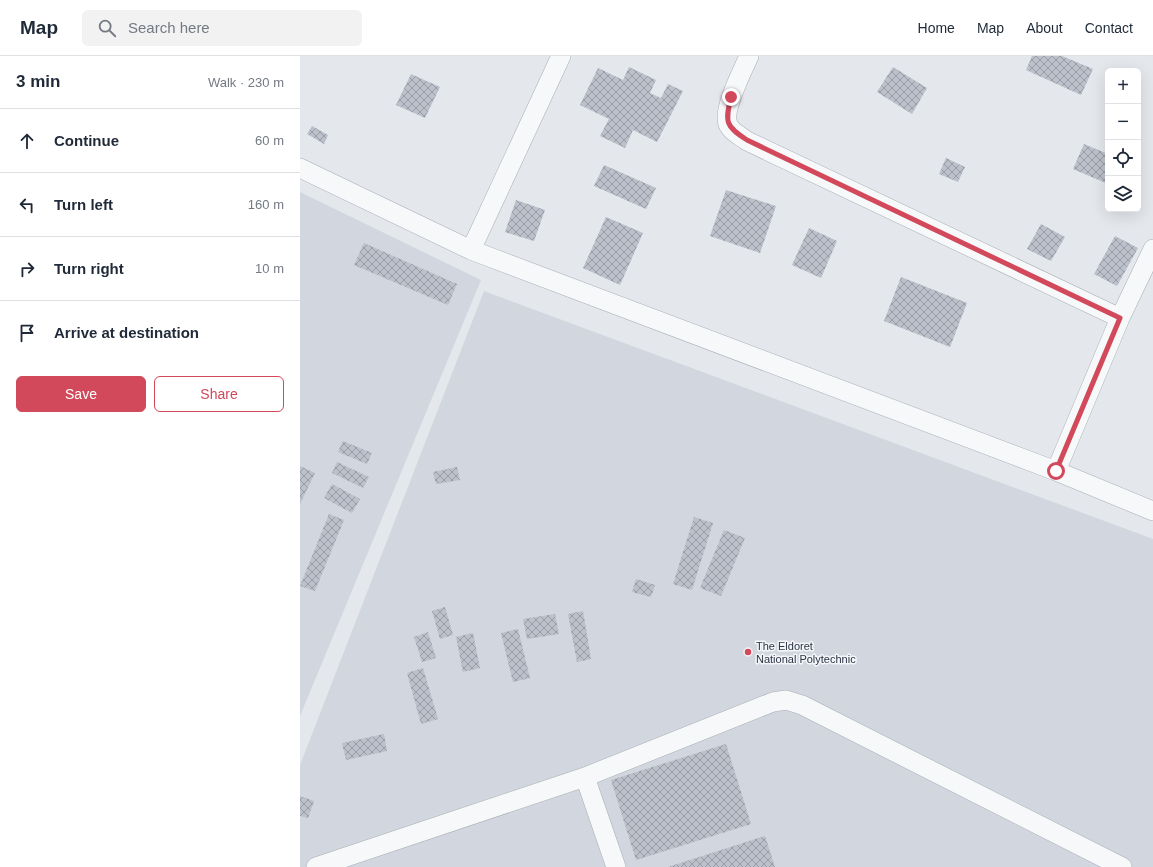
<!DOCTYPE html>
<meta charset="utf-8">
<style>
:root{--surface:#fff;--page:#f2f2f3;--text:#1f2937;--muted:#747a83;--line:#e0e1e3;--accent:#d1495b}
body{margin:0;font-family:Arial,sans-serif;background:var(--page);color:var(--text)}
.controls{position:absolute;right:12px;top:12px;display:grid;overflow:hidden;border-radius:6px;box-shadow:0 4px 16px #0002}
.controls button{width:36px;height:36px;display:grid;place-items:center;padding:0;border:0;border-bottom:1px solid var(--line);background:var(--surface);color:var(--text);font:20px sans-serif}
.stop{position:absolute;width:12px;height:12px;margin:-9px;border:3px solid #d1495b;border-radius:50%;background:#fff}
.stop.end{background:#d1495b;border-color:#fff;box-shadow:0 1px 4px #0008}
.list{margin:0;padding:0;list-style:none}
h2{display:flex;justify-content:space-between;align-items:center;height:52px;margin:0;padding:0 16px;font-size:17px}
h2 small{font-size:13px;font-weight:400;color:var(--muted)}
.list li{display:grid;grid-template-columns:26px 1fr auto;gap:12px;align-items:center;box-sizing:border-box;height:64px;padding:0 16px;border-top:1px solid var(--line)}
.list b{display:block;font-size:15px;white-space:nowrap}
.list em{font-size:13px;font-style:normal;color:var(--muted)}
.actions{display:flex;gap:8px;padding:12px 16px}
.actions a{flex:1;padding:9px 0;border:1px solid var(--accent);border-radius:6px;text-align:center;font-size:14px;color:var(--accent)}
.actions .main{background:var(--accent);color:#fff}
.icon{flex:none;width:22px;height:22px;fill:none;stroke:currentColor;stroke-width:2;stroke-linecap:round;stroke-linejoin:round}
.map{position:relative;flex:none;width:853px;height:811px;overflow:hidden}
header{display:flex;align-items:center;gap:24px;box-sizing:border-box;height:56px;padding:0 20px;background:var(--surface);border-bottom:1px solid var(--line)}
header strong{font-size:19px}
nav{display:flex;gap:22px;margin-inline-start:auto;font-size:14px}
.search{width:280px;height:36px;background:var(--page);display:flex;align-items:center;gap:10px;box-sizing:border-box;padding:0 14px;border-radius:6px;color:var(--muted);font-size:15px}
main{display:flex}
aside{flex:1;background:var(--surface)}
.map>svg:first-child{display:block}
.built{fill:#d2d6de}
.building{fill:url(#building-cross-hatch)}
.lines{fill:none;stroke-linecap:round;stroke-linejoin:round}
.minor-casing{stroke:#a9aeb7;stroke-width:20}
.minor{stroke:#f7f8fa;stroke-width:19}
.route{stroke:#d1495b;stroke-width:5}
.poi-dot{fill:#d1495b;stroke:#f4f6f9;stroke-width:1.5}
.labels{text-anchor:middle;stroke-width:3;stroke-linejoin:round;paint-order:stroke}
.poi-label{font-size:11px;fill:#2b3445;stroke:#f4f6f9;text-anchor:start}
</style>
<header>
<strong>Map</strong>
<div class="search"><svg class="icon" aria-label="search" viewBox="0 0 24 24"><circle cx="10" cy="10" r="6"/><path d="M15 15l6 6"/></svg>Search here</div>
<nav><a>Home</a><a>Map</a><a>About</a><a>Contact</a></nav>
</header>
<main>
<aside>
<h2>3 min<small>Walk · 230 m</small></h2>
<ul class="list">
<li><svg class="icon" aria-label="ahead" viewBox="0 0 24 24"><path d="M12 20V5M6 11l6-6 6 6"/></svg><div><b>Continue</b></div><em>60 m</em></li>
<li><svg class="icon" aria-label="left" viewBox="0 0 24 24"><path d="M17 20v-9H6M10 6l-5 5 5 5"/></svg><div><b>Turn left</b></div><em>160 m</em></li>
<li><svg class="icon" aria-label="right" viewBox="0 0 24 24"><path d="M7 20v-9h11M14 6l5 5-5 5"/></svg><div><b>Turn right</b></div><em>10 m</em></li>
<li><svg class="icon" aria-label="arrive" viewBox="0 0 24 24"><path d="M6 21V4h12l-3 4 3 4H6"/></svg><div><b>Arrive at destination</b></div></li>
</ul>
<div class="actions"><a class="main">Save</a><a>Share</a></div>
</aside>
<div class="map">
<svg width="853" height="811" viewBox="0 0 853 811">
<defs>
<pattern id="building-cross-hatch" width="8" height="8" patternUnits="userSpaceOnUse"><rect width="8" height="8" fill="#bbc0ca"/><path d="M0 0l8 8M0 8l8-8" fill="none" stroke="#989da6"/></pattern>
</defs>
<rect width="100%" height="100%" fill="#e4e7ec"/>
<!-- built -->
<path class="built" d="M0,136L181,224L0,660Z
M184,235L853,483V811H0V709Z"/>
<!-- building -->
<path class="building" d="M732,0H762L793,13L781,39L726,14Z
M329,11L356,24L350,37L361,42L368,28L383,35L357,86L333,74L325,92L300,80L309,63L280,49L298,12L323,24Z
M593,11L627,32L612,58L577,36Z
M111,18L140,31L125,62L96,49Z
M12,70L28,79L24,88L7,78Z
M784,88L808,98V128L773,113Z
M646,102L665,111L658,126L639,118Z
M304,109L356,132L346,153L294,130Z
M426,134L476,150L460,197L410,180Z
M216,144L245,154L234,185L205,176Z
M306,161L343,177L320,229L283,212Z
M741,168L765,181L751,205L727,193Z
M509,172L537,185L521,222L492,209Z
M815,180L838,192L817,230L794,218Z
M64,187L157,228L148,249L54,209Z
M601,221L667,247L650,291L584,265Z
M43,385L72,397L67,408L38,396Z
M37,406L69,421L63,432L32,417Z
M0,410L15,417L0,448Z
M157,411L160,424L136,428L133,416Z
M32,428L60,443L52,457L24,442Z
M29,458L44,464L15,535L0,530Z
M394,461L413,467L392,534L373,528Z
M424,474L445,482L421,540L400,532Z
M336,523L355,529L351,541L332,536Z
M145,551L153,579L140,583L132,555Z
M283,555L291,603L277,606L268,558Z
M255,558L259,578L227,583L223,563Z
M218,573L230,622L213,626L201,577Z
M128,576L136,602L122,606L114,581Z
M173,577L180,612L163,616L156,581Z
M123,612L138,663L121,668L107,617Z
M84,678L87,695L46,704L42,687Z
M426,688L451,768L336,804L311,724Z
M0,740L14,745L8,762L0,760Z
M465,780L475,811H368Z"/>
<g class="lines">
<!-- minor casing -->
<g class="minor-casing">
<path id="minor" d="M449,0C443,14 422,54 428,68C431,76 441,80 447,85L820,262
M0,112L171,194L756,415L853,455
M171,194L261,0
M756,415L820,262L853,193
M285,721L473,646L486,644L502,649L822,811
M16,811L285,721L316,811"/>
</g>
<!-- minor -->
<use href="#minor" class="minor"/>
</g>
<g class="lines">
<!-- route -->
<path class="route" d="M431,41C425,66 425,70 447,84L820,262L756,415"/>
</g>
<!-- markers -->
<circle class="poi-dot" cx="448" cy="596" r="4"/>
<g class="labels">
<!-- poi labels -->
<g class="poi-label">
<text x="456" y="594">The Eldoret<tspan x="456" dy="13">National Polytechnic</tspan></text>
</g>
</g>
</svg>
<div class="controls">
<button>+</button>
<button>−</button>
<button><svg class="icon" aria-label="locate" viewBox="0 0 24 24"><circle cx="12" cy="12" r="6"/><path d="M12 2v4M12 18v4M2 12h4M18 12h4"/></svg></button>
<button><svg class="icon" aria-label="layers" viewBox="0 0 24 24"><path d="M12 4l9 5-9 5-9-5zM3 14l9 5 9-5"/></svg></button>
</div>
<div class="stop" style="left:756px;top:415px"></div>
<div class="stop end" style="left:431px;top:41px"></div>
</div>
</main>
